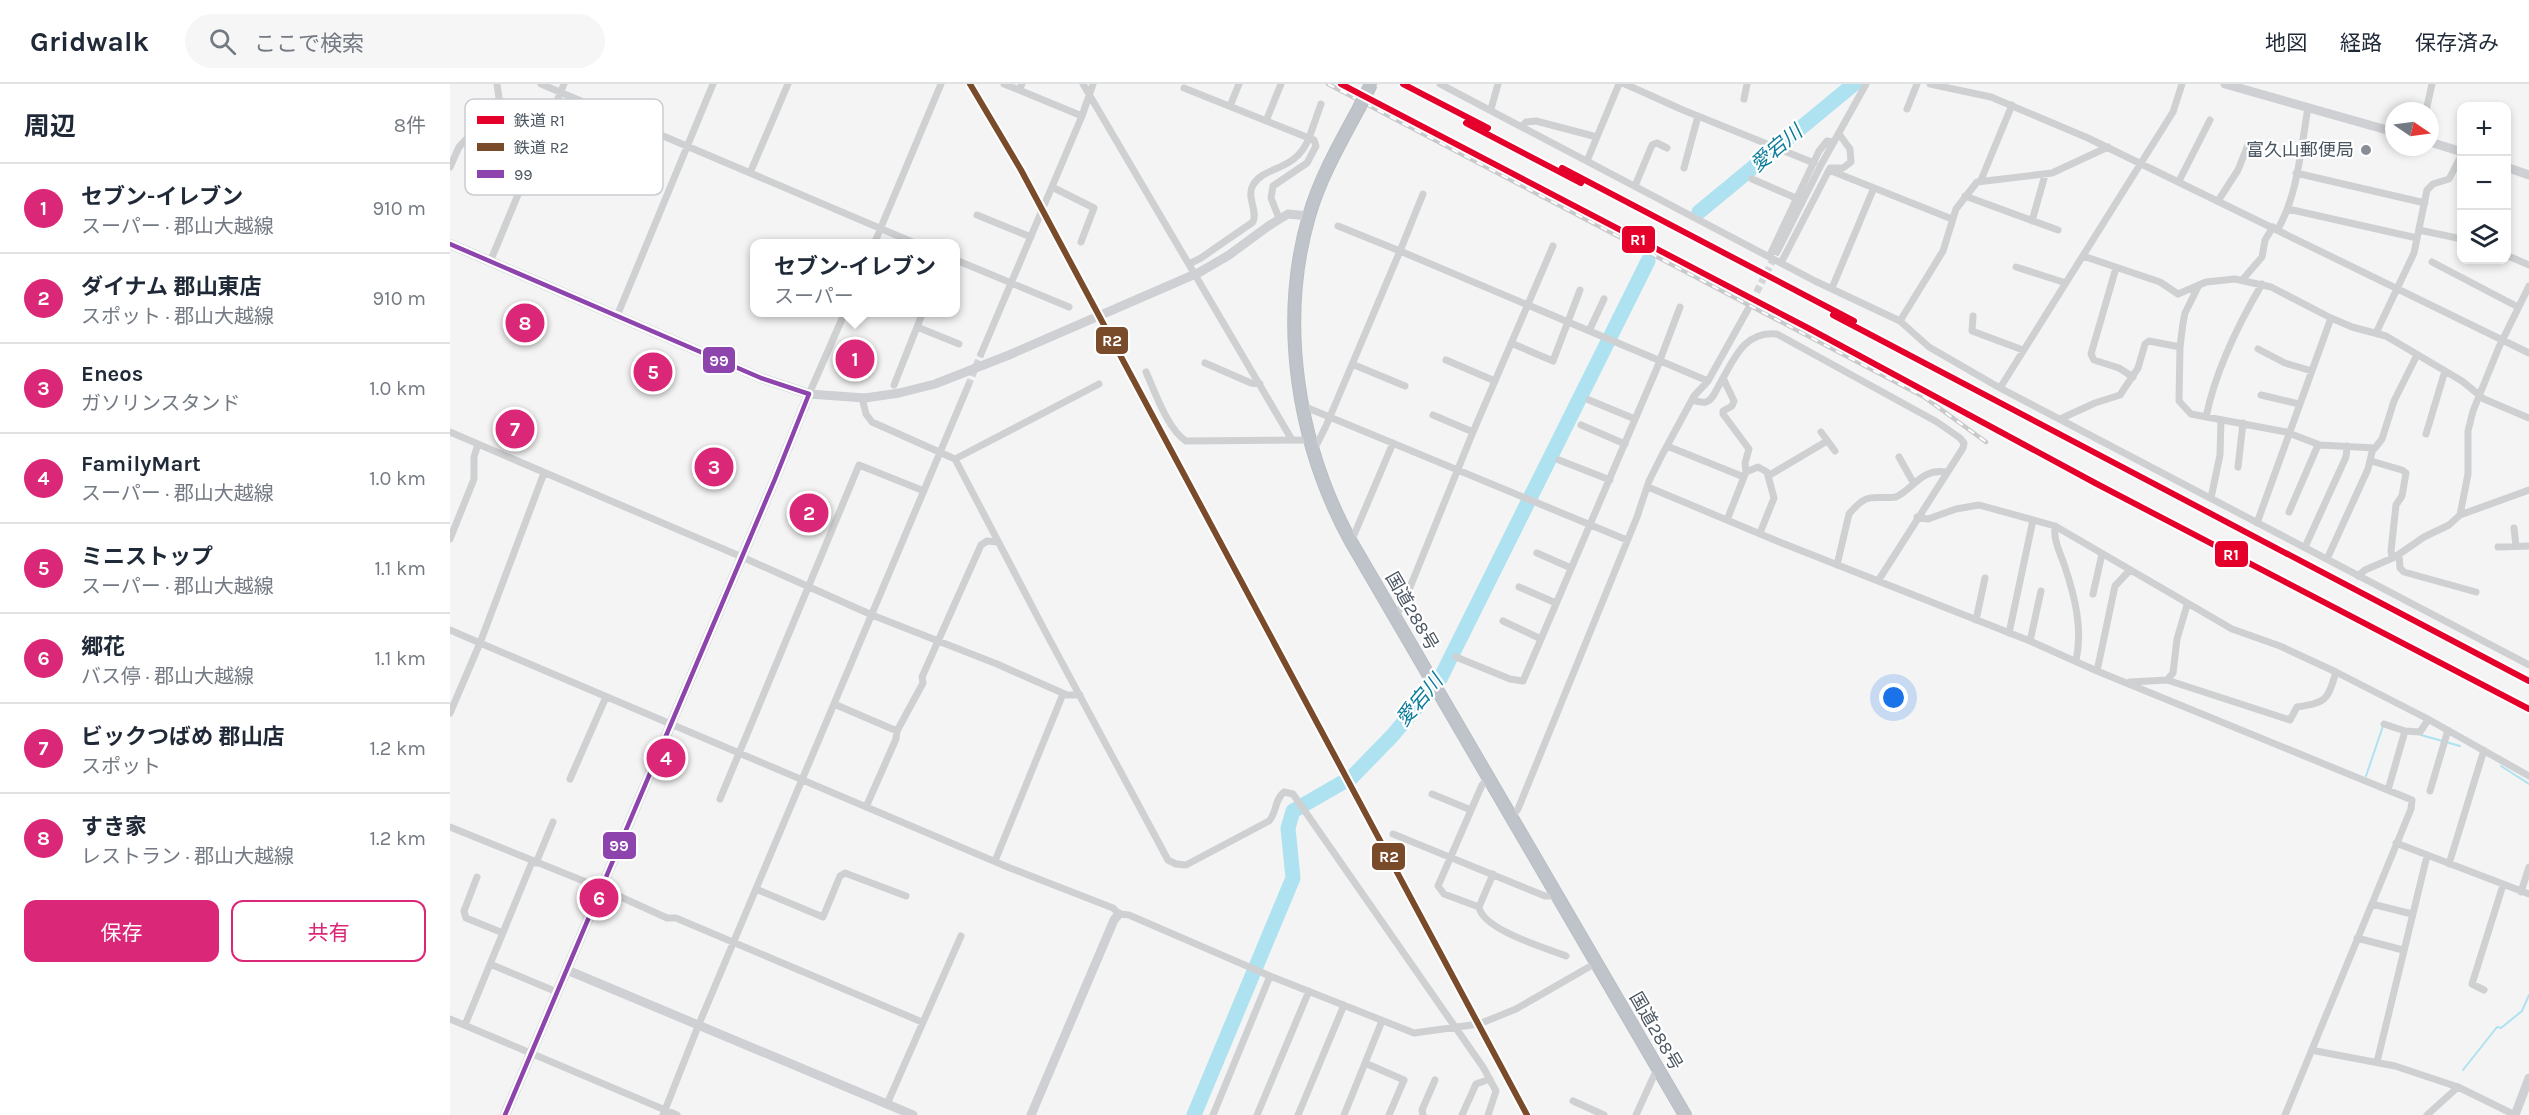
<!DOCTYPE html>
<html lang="ja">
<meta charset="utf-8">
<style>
:root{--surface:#fff;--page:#f6f6f7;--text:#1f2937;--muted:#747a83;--line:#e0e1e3;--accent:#db2777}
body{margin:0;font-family:Karla,"Noto Sans JP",sans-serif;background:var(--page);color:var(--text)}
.controls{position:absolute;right:18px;top:18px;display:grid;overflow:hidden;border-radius:12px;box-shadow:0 3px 9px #0003}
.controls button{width:54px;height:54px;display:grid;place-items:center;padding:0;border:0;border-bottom:2px solid var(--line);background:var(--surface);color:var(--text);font:30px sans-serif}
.compass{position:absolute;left:1935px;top:18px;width:54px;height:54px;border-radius:50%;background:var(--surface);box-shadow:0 3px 9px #0003;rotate:103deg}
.you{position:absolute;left:1444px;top:614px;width:21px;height:21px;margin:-15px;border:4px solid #fff;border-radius:50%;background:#1a73e8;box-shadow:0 0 0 9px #1a73e833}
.badge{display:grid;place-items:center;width:39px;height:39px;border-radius:50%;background:var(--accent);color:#fff;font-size:20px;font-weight:700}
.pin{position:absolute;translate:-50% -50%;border:3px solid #fff;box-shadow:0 2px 6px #0006}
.popup{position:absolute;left:300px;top:155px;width:210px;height:78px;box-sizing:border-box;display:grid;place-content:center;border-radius:12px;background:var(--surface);filter:drop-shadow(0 2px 4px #0005);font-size:20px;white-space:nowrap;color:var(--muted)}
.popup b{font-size:22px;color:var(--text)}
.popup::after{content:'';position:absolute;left:50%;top:100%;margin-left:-12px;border:12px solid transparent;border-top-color:var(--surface)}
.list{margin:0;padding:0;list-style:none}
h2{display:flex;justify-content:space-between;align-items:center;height:78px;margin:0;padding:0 24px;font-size:26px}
h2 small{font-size:20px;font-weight:400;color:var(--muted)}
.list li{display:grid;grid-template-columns:39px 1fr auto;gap:18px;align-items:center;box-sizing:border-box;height:90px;padding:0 24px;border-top:2px solid var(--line)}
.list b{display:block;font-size:22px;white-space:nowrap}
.list p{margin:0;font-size:20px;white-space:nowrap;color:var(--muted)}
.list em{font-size:20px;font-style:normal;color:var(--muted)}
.actions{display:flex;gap:12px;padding:18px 24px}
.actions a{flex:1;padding:14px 0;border:2px solid var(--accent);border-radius:12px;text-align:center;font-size:21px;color:var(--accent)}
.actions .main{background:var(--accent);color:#fff}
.icon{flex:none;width:33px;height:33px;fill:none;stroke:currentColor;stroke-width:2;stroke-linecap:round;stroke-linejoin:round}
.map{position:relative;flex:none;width:2079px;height:1031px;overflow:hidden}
header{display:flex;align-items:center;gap:36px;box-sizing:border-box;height:84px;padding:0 30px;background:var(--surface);border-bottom:2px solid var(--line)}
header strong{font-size:28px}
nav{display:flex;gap:33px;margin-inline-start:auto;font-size:21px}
.search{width:420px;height:54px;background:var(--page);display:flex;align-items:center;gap:15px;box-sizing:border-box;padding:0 21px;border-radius:33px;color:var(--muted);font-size:22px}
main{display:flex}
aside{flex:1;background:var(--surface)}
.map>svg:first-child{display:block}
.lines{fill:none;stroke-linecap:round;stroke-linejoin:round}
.stream{stroke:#aee2f0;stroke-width:2}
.river{stroke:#aee2f0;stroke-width:15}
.street-tunnel{stroke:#d2d4d7;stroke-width:7;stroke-dasharray:7 3.5;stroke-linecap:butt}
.highway-casing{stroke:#b9bec3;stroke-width:14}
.street{stroke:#ced0d2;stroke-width:7}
.secondary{stroke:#ced0d4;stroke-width:9}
.primary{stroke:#caced1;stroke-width:10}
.highway{stroke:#bec4c9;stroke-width:12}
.rail-casing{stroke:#c9cacc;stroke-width:4.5}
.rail{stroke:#fff;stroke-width:2;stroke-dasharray:7;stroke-linecap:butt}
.highway-bridge-casing{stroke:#b9bec3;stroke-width:14;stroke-linecap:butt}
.secondary-bridge{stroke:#ced0d4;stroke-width:9}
.highway-bridge{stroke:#bec4c9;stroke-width:12}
.bus-1-casing{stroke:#fff;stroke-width:9}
.bus-1{stroke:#8e44ad;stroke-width:4.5}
.rail-1-casing{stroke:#fff;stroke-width:10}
.rail-2-casing{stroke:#fff;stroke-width:10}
.rail-1{stroke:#e4002b;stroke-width:6}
.rail-2{stroke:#7a4b2a;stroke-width:6}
.poi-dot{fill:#868d94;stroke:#fff;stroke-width:2}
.labels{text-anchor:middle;stroke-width:4.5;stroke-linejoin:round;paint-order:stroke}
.poi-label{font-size:18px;fill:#4a5661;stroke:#fff;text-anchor:end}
.street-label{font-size:18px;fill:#4a5661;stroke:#fff}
.water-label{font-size:20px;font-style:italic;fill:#0c7c9b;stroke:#fff}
.key{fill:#fff;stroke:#c9ccd0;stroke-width:1.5}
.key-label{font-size:16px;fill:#4a5661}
.line-badge{stroke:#fff;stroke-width:2}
.badge-label{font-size:16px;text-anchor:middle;font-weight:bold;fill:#fff}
</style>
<header>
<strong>Gridwalk</strong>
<div class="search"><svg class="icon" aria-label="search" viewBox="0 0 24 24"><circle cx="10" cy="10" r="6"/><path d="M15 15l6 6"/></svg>ここで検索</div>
<nav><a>地図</a><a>経路</a><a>保存済み</a></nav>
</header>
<main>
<aside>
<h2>周辺<small>8件</small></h2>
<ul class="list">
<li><span class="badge">1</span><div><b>セブン-イレブン</b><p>スーパー · 郡山大越線</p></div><em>910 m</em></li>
<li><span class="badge">2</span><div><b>ダイナム 郡山東店</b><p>スポット · 郡山大越線</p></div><em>910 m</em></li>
<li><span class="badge">3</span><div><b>Eneos</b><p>ガソリンスタンド</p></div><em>1.0 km</em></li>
<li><span class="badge">4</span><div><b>FamilyMart</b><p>スーパー · 郡山大越線</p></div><em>1.0 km</em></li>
<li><span class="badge">5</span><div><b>ミニストップ</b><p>スーパー · 郡山大越線</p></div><em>1.1 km</em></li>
<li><span class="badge">6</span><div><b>郷花</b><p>バス停 · 郡山大越線</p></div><em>1.1 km</em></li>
<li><span class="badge">7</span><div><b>ビックつばめ 郡山店</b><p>スポット</p></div><em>1.2 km</em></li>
<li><span class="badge">8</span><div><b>すき家</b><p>レストラン · 郡山大越線</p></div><em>1.2 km</em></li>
</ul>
<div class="actions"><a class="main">保存</a><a>共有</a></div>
</aside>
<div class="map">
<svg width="2079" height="1031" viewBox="0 0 2079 1031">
<rect width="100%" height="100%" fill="#f4f4f4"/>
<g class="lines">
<!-- stream -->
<path class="stream" d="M1971,651L2010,662
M2051,682L2079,700
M1916,692L1933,642
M2013,986L2047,943L2051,944L2072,927L2079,911"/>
<!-- river -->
<path class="river" d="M1249,128L1404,0
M744,1031L843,794L838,744L843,727L902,693L942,652L990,595L1198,177"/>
<!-- street-tunnel -->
<path class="street-tunnel" d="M1297,227L1326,170
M518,302L531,270"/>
<!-- highway casing -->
<g class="highway-casing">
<path id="highway" d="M909,24C890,59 870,94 859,132C828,239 848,360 900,456L1235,1031"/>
</g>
<!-- street -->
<path class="street" d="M91,0L467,160
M554,0L569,6
M572,0L569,6L632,32
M633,0L842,356
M990,0L1365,197L1450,237L1479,263L1550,304L2079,581
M1175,0L1233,26L1364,79
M1480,0L1541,13L1638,54L2079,269
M734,4L859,54L871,20
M1294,15L1297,0
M780,22L789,0
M1041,25L1048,0
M1457,25L1467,0
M1976,27L1982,0
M816,37L831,0
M1072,42L1076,38L1086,37L1147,53
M1137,77L1169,0
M0,83L9,63L43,27L49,14L47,0
M1234,84L1248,32
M1379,86L1502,135
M300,89L338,0
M1846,89L1975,119
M1302,95L1348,115
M1531,96L1562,21
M1729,97L1760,36
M1185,102L1202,61L1207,59L1217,64
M602,103L644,124L631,158
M1515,112L1608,146
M1768,117L1788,86L1798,61
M1838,125L1967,154
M527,131L581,153
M1582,137L1595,91
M888,142L950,167L973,110
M1828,145C1848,110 1851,63 1858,24
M1969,146L2012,155
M424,160L491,0
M1327,168L1371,81L1416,0
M2056,171L2079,181
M1633,172L1710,198L1728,210L1756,198L1785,195L1821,203L1881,234L1902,243L1936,252L2012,297L2034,315L2079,334
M1319,173L1369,67L1377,57L1384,58
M506,176L619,223
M40,178L114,0
M1982,178L2068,223
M1331,179L1380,84H1393L1401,78L1400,65L1389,50
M739,180L751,174L803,138C808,126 796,113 803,101C814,81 845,89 859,54L864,56L866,62L857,79L823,102L821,114L829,134
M1566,183L1616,199
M1666,184L1641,270L1644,276L1669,284L1683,293
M1793,195L1812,173L1815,156L1823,143
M1749,201L1735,229L1733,239L1730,263L1729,317L1741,330L1836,348L1870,361L1925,364L1932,355L1944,317L1967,271
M1382,204L1423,106
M167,232L263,0
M1523,232L1522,247L1573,266
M1450,237L1493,167L1506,125L1527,98L1602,89L1658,63
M467,243L509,260
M1139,247L1154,215
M1926,249L1964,169L1977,106L1983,100L1999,95L2012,70
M1061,259L1103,277L1130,206
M1808,265L1835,279L1862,287
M531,270L632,32L643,0
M996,276L1045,297
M755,279L801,299L810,300
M902,280L955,302
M696,288C705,308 718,346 736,357L859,356
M1273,294L1284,317L1282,322L1273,327V330L1299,365L1295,379L1296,388
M444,301L473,228
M1550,304L1723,28L1732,0
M359,310L395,228
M1811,311L1849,320
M412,314L416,330L422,338L505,375L649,300
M1139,316L1185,335
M1242,316C1246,317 1251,319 1256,318C1262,316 1265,309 1268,303C1283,278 1293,246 1327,250L1487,338L1510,354L1514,359L1513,364L1428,497
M853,322L1177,456
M983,331L1023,348
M1756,333C1765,289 1789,239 1812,200
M1610,335L1645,319L1670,311L1688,284L1695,260L1699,257L1730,263
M1131,341L1175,360
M0,348L292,473L422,531L547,580L617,611H630
M1371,348L1385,367
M1976,350L1995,287
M1217,362L1294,393
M864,366L876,342L950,167L1258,297
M1449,373L1463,398
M505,375L595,547L718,776L726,780L736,781L819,737C827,729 824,716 834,708L843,710L1033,983L1046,1007L1038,1031
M1109,376L1160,396
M1921,377L1952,386L1956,389L1952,412L1946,421L1941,467L1942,474
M1788,383L1793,339
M94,389L30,559L560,784L663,824L669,830L679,831L820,892L964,949L1029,940L1066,925L1146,879
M1318,392L1377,357
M1198,403L1327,457L1580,557L1647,587L1962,716L1961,725L1835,1031
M1761,414L1770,371L1771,336
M1839,428L1868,361
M2010,431L2079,406
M1467,433L1478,435L1506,425L1529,421L1605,442L1782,545L1830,562L1886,588L1976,634L2079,692
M1277,436L1296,388L1308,383L1317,388L1324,414L1310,449
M1807,439L1881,234
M1605,442C1603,457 1611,470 1615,483C1625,513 1633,546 1626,576
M2064,444L2066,462
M0,455L24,395V373L28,360
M900,456L904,451L943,359
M1855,463L1896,373L1897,362
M2048,463L2079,462
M1087,469L1121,484
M1949,471L1950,484L1954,488L2026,508
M1877,475L1918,385L1923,364
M1387,481L1399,430C1419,406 1423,416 1446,413C1464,404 1472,384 1496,388
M1908,492L1915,486L1945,473L1974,453L1999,441L2010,431L2018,390V347L2023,327L2049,263L2079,202
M1069,503L1106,519
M1643,510L1652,470
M944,533L952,523L1023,348L1103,162
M1526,536L1535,494
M1053,537L1091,555
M0,546L30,559L0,629
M1559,549L1583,436
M1580,557L1591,507
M1006,573L1060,595L1073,597L1207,284L1230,223
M1647,587L1665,502L1679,487
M1717,596L1840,636L1847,623C1877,618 1877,617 1886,588
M1680,598L1717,596L1723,589L1727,555L1737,521
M384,620L447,647L446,655L416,723
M1934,640L1955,647
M447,647L473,599L472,593L531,461L537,457L548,458
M120,695L156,613
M1938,706L1955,647L1970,648L1978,636
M1980,707L1998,646
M982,710L1021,726
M270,715L409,381L474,407
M1062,733L1068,725L1187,433L1199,397L1212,371L1244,312L1258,297L1297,227
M0,743L151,804L217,834H226L472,938
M943,750L1095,812H1107
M1946,759L2079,810
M545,777L613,610
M86,779L103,738
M1999,780L2034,666
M1043,790L1029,823C1033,846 1096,864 1116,872
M27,793L14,827L16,834L53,849
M306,805L373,833L390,792L395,789L456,812
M2071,808L2079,783
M1922,820L1962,830
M1029,823L994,810L988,802L1032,701L1039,693
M1907,854L1953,866
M40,880L107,908
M2034,906L2022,900L2053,801
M0,935L227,1031
M15,941L82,778
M1866,967L1945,982L2008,1003L2065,1031
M1927,978L1977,772
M915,979L954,996L939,1031
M1123,1017L1154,1031
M437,1020L511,852
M213,1031L249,940L518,302
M763,1031L820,892
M807,1031L859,907
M848,1031L894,921
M894,1031L932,937
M973,1031L972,1026L985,996
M1012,1031L1026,1000L1040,995
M1186,1031L1207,985
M1977,1031L2008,1003"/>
<!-- secondary -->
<path class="secondary" d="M1775,0L1944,48
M1980,58L2012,68
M2056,83L2079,91
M820,141L838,130L859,132
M359,310L415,314
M117,886L463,1031
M581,1031L664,836L669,830
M2065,1031L2079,994"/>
<!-- primary -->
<path class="primary" d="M0,160L311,294L359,310L325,395L55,1031"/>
<!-- highway -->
<use href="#highway" class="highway"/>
<!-- rail casing -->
<g class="rail-casing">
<path id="rail" d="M878,0L1474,313L1536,358"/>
</g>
<!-- rail -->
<use href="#rail" class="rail"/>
<!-- highway-bridge casing -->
<g class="highway-bridge-casing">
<path id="highway-bridge" d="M909,24L921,0"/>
</g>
<!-- secondary-bridge -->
<path class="secondary-bridge" d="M415,314L449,309L485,300L559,271L750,188L779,171L820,141"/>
<!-- highway-bridge -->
<use href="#highway-bridge" class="highway-bridge"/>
<!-- bus-1 casing -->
<g class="bus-1-casing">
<path id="bus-1" d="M0,160L311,294L359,310L325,395L55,1031"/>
</g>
<!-- bus-1 -->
<use href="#bus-1" class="bus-1"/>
<!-- rail-1 casing -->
<g class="rail-1-casing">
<path id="rail-1" d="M891,0L1358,244L1647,400L2079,625
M953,0L1038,44
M1016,39L1131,99
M1112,84L1404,237
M1383,231L2079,597"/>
</g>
<!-- rail-2 casing -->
<g class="rail-2-casing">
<path id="rail-2" d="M520,0L571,86L1077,1031"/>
</g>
<!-- rail-1 -->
<use href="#rail-1" class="rail-1"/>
<!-- rail-2 -->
<use href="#rail-2" class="rail-2"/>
</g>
<!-- markers -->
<circle class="poi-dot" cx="1916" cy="66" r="6"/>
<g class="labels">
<!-- poi labels -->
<g class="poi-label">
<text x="1904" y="72">富久山郵便局</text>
</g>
<!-- street labels -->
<g class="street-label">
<text transform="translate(962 527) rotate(60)" y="6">国道288号</text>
<text transform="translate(1206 947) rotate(60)" y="6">国道288号</text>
</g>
<!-- water labels -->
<g class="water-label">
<text transform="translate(1326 64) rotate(-40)" y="7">愛宕川</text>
<text transform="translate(969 616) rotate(-50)" y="7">愛宕川</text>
</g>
</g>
<!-- legend -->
<rect x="15" y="15" width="198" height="96" rx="9" class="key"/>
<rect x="27" y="32" width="27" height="8" fill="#e4002b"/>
<rect x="27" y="59" width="27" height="8" fill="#7a4b2a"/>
<rect x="27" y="86" width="27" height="8" fill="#8e44ad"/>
<g class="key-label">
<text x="64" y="42">鉄道 R1</text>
<text x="64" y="69">鉄道 R2</text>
<text x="64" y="96">99</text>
</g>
<g class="line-badge">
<rect x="1171" y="141" width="35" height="29" rx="6" fill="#e4002b"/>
<rect x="645" y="242" width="34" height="29" rx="6" fill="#7a4b2a"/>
<rect x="252" y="262" width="34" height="28" rx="6" fill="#8e44ad"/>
<rect x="1764" y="456" width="35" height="28" rx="6" fill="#e4002b"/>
<rect x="152" y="747" width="35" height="29" rx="6" fill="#8e44ad"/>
<rect x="921" y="758" width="35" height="29" rx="6" fill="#7a4b2a"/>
</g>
<g class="badge-label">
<text x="1188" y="161">R1</text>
<text x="662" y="262">R2</text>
<text x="269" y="282">99</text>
<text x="1781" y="476">R1</text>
<text x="169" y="767">99</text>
<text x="939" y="778">R2</text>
</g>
</svg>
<div class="controls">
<button>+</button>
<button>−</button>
<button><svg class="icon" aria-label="layers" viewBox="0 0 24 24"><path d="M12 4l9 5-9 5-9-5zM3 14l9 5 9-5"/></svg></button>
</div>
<svg class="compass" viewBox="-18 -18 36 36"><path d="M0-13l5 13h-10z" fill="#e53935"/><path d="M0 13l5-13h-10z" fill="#747a83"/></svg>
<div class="you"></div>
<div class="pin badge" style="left:405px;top:275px">1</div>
<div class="popup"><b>セブン-イレブン</b>スーパー</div>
<div class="pin badge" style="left:359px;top:429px">2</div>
<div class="pin badge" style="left:264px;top:383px">3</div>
<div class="pin badge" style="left:216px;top:674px">4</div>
<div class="pin badge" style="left:203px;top:288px">5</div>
<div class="pin badge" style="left:149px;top:814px">6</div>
<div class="pin badge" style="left:65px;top:345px">7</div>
<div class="pin badge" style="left:75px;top:239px">8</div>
</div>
</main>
